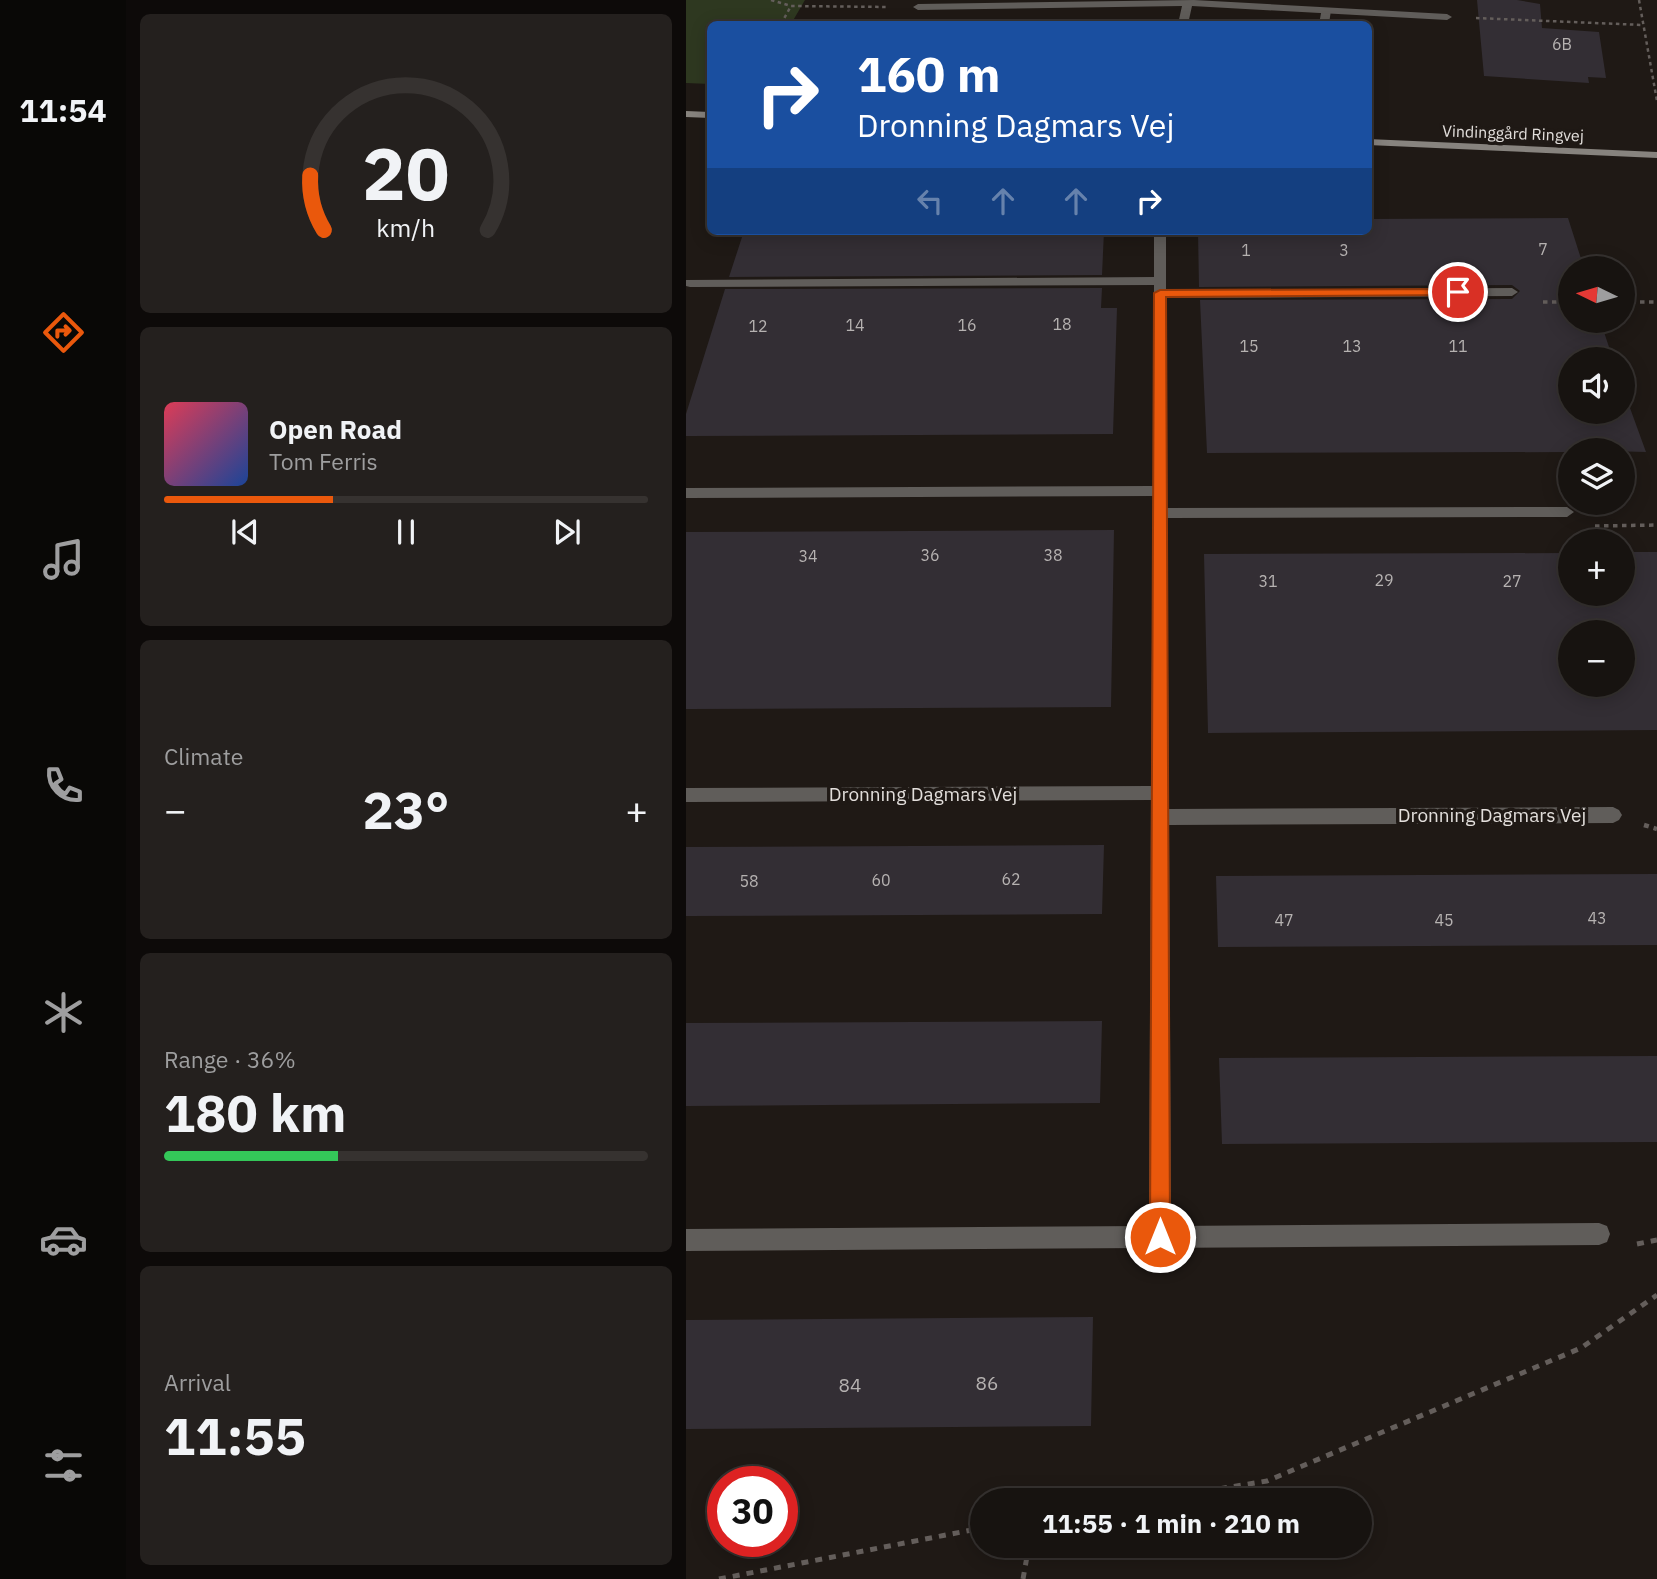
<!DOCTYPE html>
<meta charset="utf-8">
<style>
:root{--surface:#171310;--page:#24201e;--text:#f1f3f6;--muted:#9e9e9f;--line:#363230;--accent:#ea580c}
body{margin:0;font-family:"IBM Plex Sans",sans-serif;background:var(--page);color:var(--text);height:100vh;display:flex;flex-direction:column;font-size:26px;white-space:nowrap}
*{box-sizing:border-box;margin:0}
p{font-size:23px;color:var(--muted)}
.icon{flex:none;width:38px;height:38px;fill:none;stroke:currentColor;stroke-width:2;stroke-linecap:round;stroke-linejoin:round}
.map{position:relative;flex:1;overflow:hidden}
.panel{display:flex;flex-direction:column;gap:14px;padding:14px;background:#0d0a09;width:560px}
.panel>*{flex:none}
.hud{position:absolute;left:21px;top:21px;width:665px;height:214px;border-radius:10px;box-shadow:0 4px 18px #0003,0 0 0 2px var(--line);background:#1a4fa0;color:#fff;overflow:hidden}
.needle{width:46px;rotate:275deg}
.controls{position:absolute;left:872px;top:256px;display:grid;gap:14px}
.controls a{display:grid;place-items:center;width:77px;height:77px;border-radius:50%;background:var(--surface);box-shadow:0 4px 18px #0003,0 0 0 2px var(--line);font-size:35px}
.speed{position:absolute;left:21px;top:1466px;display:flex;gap:14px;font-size:35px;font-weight:700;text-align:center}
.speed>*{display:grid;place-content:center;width:91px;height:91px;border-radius:50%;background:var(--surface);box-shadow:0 4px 18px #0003,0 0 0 2px var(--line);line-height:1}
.speed .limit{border:10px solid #d22;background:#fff;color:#111}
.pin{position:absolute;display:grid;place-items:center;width:60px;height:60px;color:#fff;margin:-30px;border:4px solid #fff;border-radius:50%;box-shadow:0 2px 7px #0007}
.me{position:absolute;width:77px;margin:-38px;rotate:0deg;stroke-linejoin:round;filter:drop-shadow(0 0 5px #0008)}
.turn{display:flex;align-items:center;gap:24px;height:147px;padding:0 35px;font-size:32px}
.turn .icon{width:91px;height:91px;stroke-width:2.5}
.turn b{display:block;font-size:49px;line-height:60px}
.lanes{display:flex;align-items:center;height:66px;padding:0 35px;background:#0003;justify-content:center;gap:35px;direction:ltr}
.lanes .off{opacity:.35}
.big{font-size:52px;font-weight:700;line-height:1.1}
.panel .tile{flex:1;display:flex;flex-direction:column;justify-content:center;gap:10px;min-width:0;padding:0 24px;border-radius:10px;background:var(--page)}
.panel .dial{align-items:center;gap:0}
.dial svg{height:182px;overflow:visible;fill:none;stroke:var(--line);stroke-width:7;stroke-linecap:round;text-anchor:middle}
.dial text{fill:var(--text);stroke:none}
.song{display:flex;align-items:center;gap:21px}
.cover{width:84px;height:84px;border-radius:10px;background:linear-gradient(135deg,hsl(350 70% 55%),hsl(220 70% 35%))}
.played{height:7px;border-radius:4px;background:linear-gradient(90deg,var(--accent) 35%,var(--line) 35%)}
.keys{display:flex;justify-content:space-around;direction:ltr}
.heat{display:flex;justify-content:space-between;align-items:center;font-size:38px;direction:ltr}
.charge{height:10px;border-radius:5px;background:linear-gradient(90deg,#34c759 36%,var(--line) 0)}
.trip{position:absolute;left:284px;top:1488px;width:402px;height:70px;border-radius:35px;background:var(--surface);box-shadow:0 4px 18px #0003,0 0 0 2px var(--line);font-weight:700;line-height:70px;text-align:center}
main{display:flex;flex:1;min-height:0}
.tab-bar{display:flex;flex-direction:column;width:126px;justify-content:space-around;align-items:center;background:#090806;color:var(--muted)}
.tab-bar .icon{width:49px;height:49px}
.tab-bar .selected{color:var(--accent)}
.tab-bar b{font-size:32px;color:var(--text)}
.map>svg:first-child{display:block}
.green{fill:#2e3820}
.building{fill:#332e34;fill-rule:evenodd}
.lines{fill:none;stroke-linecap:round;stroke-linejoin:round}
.path-far3{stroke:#645e5b;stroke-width:2.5;stroke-dasharray:3.5 3.5;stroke-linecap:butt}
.path-far2{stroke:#645e5b;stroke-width:3.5;stroke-dasharray:4.5 4.5;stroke-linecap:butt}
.path-far1{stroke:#645e5b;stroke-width:4.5;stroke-dasharray:5 5;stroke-linecap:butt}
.path{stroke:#645e5b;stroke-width:5;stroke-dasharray:7 7;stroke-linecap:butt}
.lane{fill:#605d5a;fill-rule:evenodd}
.street{fill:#605d5a;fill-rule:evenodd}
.secondary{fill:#87837e;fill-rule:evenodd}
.route{fill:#ea580c;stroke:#983908;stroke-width:2}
.labels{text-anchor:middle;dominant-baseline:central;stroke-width:7;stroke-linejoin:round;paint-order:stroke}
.number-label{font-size:16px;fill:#b6b2b1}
.far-street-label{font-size:16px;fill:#e2dedb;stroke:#1f1915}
.street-label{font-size:19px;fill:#e2dedb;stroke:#1f1915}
.near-number-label{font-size:19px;fill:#b6b2b1}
</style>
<main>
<nav class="tab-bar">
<b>11:54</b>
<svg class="icon selected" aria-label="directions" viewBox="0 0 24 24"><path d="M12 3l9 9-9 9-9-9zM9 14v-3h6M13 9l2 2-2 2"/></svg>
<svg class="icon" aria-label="music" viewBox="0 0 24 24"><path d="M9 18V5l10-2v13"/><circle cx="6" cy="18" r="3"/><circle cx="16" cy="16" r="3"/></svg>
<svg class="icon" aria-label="phone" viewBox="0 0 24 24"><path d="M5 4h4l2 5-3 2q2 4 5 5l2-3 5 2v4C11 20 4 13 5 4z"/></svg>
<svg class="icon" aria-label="climate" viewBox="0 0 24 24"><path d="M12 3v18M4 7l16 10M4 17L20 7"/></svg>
<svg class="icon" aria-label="car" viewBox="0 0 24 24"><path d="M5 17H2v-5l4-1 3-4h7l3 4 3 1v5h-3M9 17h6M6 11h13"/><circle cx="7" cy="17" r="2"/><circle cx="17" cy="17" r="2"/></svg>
<svg class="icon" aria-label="filters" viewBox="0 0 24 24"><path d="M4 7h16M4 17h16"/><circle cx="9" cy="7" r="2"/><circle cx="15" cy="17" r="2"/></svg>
</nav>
<section class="panel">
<div class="tile dial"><svg viewBox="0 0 100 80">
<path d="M14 69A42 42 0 1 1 86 69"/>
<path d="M14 69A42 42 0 0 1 8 45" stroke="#ea580c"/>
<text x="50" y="56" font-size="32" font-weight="700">20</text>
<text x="50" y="72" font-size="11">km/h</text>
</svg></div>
<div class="tile">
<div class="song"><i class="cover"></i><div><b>Open Road</b><p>Tom Ferris</p></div></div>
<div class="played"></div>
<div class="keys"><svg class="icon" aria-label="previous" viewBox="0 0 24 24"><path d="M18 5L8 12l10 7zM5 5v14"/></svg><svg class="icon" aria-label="pause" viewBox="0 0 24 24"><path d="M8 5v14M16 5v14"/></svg><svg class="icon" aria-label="next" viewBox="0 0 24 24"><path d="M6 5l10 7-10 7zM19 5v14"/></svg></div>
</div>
<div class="tile"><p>Climate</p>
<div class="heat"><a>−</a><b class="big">23°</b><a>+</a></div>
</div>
<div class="tile"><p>Range · 36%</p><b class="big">180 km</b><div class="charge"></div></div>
<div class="tile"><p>Arrival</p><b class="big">11:55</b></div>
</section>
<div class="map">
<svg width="971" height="1579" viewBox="0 0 971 1579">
<rect width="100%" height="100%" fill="#1f1915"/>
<!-- green -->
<path class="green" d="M0,0H119L105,24H24V84L0,83Z"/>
<!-- building -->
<path class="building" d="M791,0H831L854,4L856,28L913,32L920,78L902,77L903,83L798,76Z
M882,218L898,268H884V320H914L927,359H884V411H936V386L960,452L884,450V452L521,453L514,300L826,299L834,291L826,285L513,287L512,231H682V219Z
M58,231H418L416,275L43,277Z
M416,288L415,308H431L427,434L0,436V414L39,289Z
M428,530L425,707L0,709V532Z
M936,552H971V730L522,733L518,554L884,553V593H936ZM884,632H936V684H884Z
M418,845L416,914L0,916V847Z
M971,874V945L532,947L530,876Z
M416,1021L414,1103L0,1106V1023Z
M971,1056V1142L536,1144L533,1058Z
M407,1317L405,1426L0,1429V1320Z"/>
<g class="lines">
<!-- path-far3 -->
<path class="path-far3" d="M85,0L105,6L202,7
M953,0L971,101
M790,18L957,25
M95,24L105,6"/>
<!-- path-far2 -->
<path class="path-far2" d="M857,302H884
M936,302H971
M909,526L971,525"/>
<!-- path-far1 -->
<path class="path-far1" d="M958,825L971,829"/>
<!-- path -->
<path class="path" d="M951,1244L971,1240
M465,1500L581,1481L895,1348L971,1295
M33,1579L296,1528
M337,1579L343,1545"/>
<!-- lane -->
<path class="lane" d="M636,8L645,10L643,24H633Z"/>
<!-- street -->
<path class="street" d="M508,0L761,14L766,17L761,20L506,6L502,24H492L496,6L232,10L227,7L232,4Z
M468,231H480V290L826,288L832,292L826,296L480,298L481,508L881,507L888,512L881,517L481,518L483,809L927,807L933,810L936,815L933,820L927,823L483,825L485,1226L913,1223L921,1226L924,1234L921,1242L913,1245L0,1251V1229L463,1226L465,800L0,802V788L465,786L467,496L0,498V488L467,486L468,285L4,287L0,286V280L468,277Z"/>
<!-- secondary -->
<path class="secondary" d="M0,111L24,112V118L0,117Z
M682,139L971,152V158L682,145Z"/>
</g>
<!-- route -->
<path class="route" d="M772,289L776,290V295L480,297L484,1237L481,1244L474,1247L467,1244L464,1237L468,293L474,290Z"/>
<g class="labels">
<!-- number labels -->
<g class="number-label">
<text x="876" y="44">6B</text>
<text x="857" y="249">7</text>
<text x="560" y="250">1</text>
<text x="658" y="250">3</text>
<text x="376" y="324">18</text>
<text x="169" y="325">14</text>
<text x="281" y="325">16</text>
<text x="72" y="326">12</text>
<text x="563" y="346">15</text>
<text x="666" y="346">13</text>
<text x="772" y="346">11</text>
<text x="244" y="555">36</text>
<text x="367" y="555">38</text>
<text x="122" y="556">34</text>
<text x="698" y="580">29</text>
<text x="582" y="581">31</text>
<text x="826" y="581">27</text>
<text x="325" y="879">62</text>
<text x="195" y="880">60</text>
<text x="63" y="881">58</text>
<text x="911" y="918">43</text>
<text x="598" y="920">47</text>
<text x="758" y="920">45</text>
</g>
<!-- far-street labels -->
<g class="far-street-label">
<text transform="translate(827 133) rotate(2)">Vindinggård Ringvej</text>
</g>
<!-- street labels -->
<g class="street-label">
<text x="237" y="794">Dronning Dagmars Vej</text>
<text x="806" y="815">Dronning Dagmars Vej</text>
</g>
<!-- near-number labels -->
<g class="near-number-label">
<text x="301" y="1383">86</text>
<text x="164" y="1385">84</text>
</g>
</g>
</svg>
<div class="controls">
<a><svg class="needle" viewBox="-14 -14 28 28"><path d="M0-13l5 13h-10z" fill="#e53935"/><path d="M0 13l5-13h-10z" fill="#9e9e9f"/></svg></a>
<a><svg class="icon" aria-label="sound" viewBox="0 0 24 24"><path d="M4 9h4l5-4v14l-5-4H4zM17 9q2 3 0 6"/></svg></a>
<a><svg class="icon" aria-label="layers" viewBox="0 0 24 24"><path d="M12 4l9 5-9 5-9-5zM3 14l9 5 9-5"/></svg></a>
<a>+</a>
<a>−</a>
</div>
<div class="speed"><div class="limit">30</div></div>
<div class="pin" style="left:772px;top:292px;background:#d93025"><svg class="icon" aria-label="arrive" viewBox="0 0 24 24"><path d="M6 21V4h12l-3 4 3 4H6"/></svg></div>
<svg class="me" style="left:474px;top:1237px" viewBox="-20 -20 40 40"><circle r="17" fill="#ea580c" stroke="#fff" stroke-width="3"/><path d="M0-11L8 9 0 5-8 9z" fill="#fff"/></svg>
<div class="trip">11:55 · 1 min · 210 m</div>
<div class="hud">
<div class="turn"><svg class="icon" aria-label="right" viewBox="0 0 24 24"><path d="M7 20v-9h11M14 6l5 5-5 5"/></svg><div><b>160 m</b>Dronning Dagmars Vej</div></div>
<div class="lanes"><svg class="icon off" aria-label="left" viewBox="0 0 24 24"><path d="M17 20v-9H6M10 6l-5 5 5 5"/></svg><svg class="icon off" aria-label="ahead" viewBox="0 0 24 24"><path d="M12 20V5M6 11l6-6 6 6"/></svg><svg class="icon off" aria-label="ahead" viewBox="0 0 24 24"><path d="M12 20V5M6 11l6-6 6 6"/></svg><svg class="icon" aria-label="right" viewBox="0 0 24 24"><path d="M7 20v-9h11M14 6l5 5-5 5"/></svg></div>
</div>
</div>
</main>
